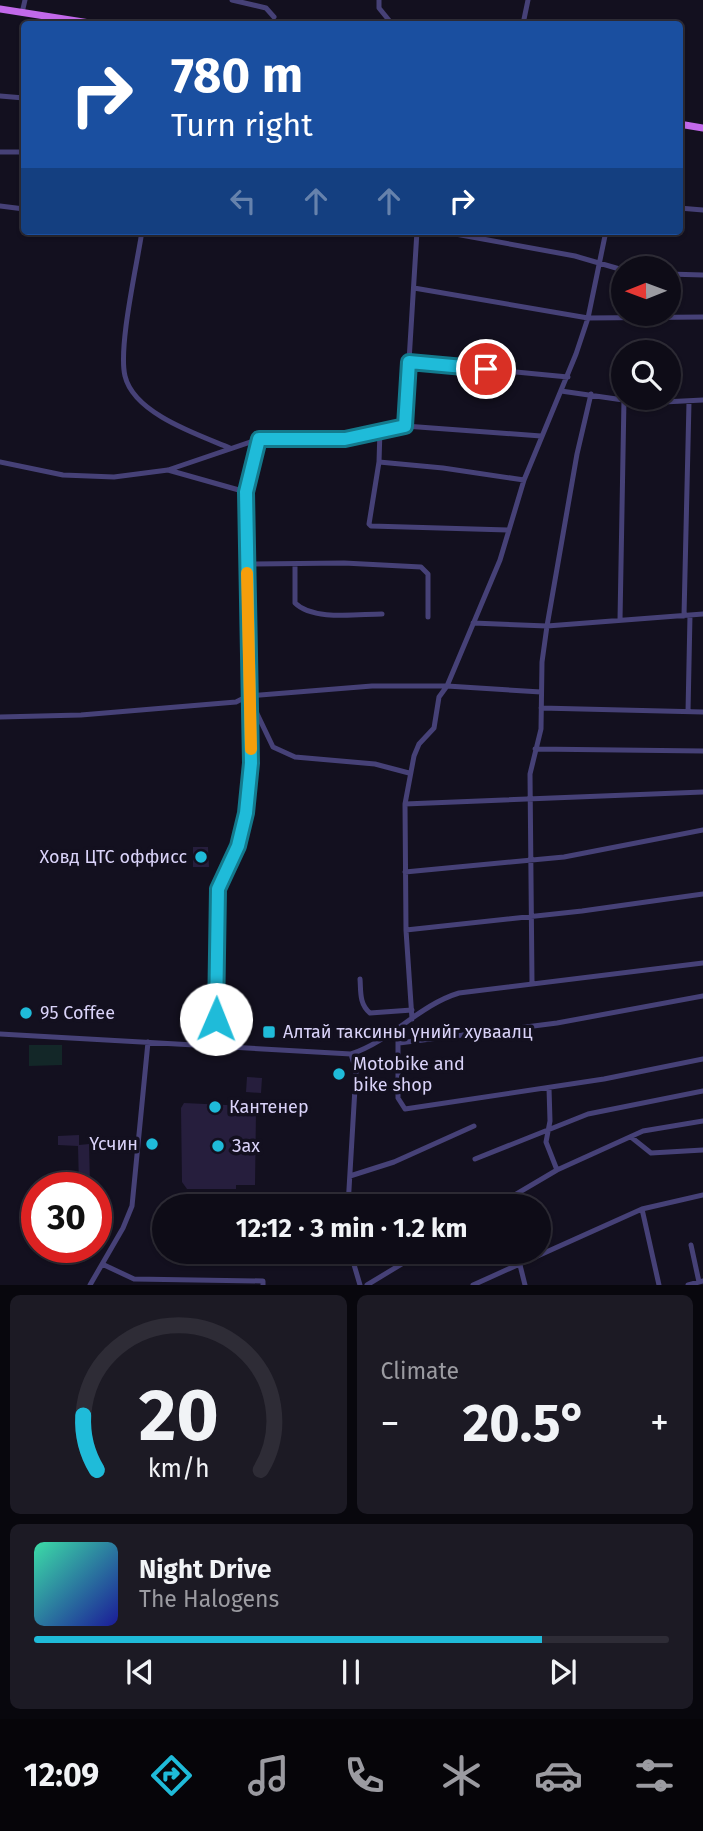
<!DOCTYPE html>
<meta charset="utf-8">
<style>
:root{--surface:#0e0c17;--page:#1c1a24;--text:#f1f3f6;--muted:#9b9ba1;--line:#2e2c36;--accent:#1fbbd9}
body{margin:0;font-family:"Fira Sans",sans-serif;background:var(--page);color:var(--text);height:100vh;display:flex;flex-direction:column;font-size:26px;white-space:nowrap}
*{box-sizing:border-box;margin:0}
p{font-size:23px;color:var(--muted)}
.icon{flex:none;width:38px;height:38px;fill:none;stroke:currentColor;stroke-width:2;stroke-linecap:round;stroke-linejoin:round}
.map{position:relative;height:1285px;overflow:hidden}
.side{display:flex;flex-direction:column;gap:10px;padding:10px;background:#08070d;flex:1}
.side>*{flex:none}
.guide{position:absolute;left:21px;top:21px;width:662px;height:214px;border-radius:7px;box-shadow:0 2px 5px #0004,0 0 0 2px var(--line);background:#1a4fa0;color:#fff;overflow:hidden}
.needle{width:46px;rotate:269deg}
.fabs{position:absolute;left:611px;top:256px;display:grid;gap:14px}
.fabs a{display:grid;place-items:center;width:70px;height:70px;border-radius:50%;background:var(--surface);box-shadow:0 2px 5px #0004,0 0 0 2px var(--line);font-size:35px}
.speed{position:absolute;left:21px;top:1172px;display:flex;gap:14px;font-size:35px;font-weight:700;text-align:center}
.speed>*{display:grid;place-content:center;width:91px;height:91px;border-radius:50%;background:var(--surface);box-shadow:0 2px 5px #0004,0 0 0 2px var(--line);line-height:1}
.speed .limit{border:10px solid #d22;background:#fff;color:#111}
.pin{position:absolute;display:grid;place-items:center;width:60px;height:60px;color:#fff;margin:-30px;border:4px solid #fff;border-radius:50%;box-shadow:0 2px 7px #0007}
.me{position:absolute;width:77px;margin:-38px;rotate:1deg;stroke-linejoin:round;filter:drop-shadow(0 0 5px #0008)}
.turn{display:flex;align-items:center;gap:24px;height:147px;padding:0 35px;font-size:32px}
.turn .icon{width:91px;height:91px;stroke-width:2.5}
.turn b{display:block;font-size:49px;line-height:60px}
.lanes{display:flex;align-items:center;height:66px;padding:0 35px;background:#0003;justify-content:center;gap:35px;direction:ltr}
.lanes .off{opacity:.35}
.big{font-size:52px;font-weight:700;line-height:1.1}
.side .widget{flex:1;display:flex;flex-direction:column;justify-content:center;gap:10px;min-width:0;padding:0 24px;border-radius:10px;background:var(--page)}
.side .dial{align-items:center;gap:0}
.dial svg{height:182px;overflow:visible;fill:none;stroke:var(--line);stroke-width:7;stroke-linecap:round;text-anchor:middle}
.dial text{fill:var(--text);stroke:none}
.song{display:flex;align-items:center;gap:21px}
.cover{width:84px;height:84px;border-radius:10px;background:linear-gradient(135deg,hsl(160 70% 55%),hsl(240 70% 35%))}
.played{height:7px;border-radius:4px;background:linear-gradient(90deg,var(--accent) 80%,var(--line) 80%)}
.keys{display:flex;justify-content:space-around;direction:ltr}
.heat{display:flex;justify-content:space-between;align-items:center;font-size:38px;direction:ltr}
.side .tiles{flex:1;display:grid;gap:10px;grid-template-columns:1fr 1fr}
.widget:last-child{grid-column:span 2}
.trip{position:absolute;left:152px;top:1194px;width:399px;height:70px;border-radius:35px;background:var(--surface);box-shadow:0 2px 5px #0004,0 0 0 2px var(--line);font-weight:700;line-height:70px;text-align:center}
.menu{display:flex;height:112px;justify-content:space-around;align-items:center;background:#060509;color:var(--muted)}
.menu .icon{width:49px;height:49px}
.menu .active{color:var(--accent)}
.menu b{font-size:32px;color:var(--text)}
.map>svg:first-child{display:block}
.green{fill:#132728}
.building{fill:#261e3d}
.lines{fill:none;stroke-linecap:round;stroke-linejoin:round}
.minor{stroke:#464177;stroke-width:5}
.major{stroke:#c269ea;stroke-width:7}
.route-casing{stroke:#147a8d;stroke-width:18}
.route{stroke:#1fbbd9;stroke-width:12}
.slow{stroke:#f59e0b;stroke-width:12}
.poi-dot{fill:#1fbbd9;stroke:#13101f;stroke-width:2.5}
.labels{text-anchor:middle;dominant-baseline:central;stroke-width:7;stroke-linejoin:round;paint-order:stroke}
.poi-label{font-size:18px;fill:#dad3f9;stroke:#13101f;text-anchor:start}
</style>
<div class="map">
<svg width="703" height="1285" viewBox="0 0 703 1285">
<rect width="100%" height="100%" fill="#13101f"/>
<!-- green -->
<path class="green" d="M29,1045H62V1065L29,1066Z"/>
<!-- building -->
<path class="building" d="M193,847H208L209,867H193Z
M247,1077L262,1078L261,1093L246,1092Z
M184,1103L247,1106L246,1111H256L255,1185H236V1189H187L182,1182L181,1108Z
M79,1135V1145L89,1144L90,1185H79L78,1146L58,1145V1136Z"/>
<g class="lines">
<!-- minor -->
<path class="minor" d="M232,0L266,8L274,17
M379,0V8L392,24
M22,13L25,0
M523,24L528,0
M0,96L24,98
M0,152H24
M0,206L24,209
M679,208L703,210
M142,231C137,265 118,347 125,376C134,414 199,435 230,448
M439,231L575,256L623,270
M668,274L703,275
M414,288L588,318L703,317
M409,362L568,377
M561,391L644,403L703,400
M405,426L417,231
M380,430L379,462L443,468L524,480
M0,462L63,475L114,477L168,470L259,439H345L405,426L541,436
M379,462L369,524L371,526L508,530
M168,470L246,492
M247,564L344,563L421,567L428,574V617
M295,564V603C313,621 358,614 382,614
M684,616L689,402
M620,620L624,399
M473,623L547,626L703,614
M250,699L273,747L295,757L375,764L409,773
M541,708L703,712
M688,712L690,615
M0,717L81,715L236,702L248,696L372,686H447L541,692
M535,749L703,751
M405,804L703,792
M405,872L564,857L703,830
M406,930L582,911L703,894
M360,979C361,991 359,1004 370,1013L412,1010
M532,983L530,774L541,729L542,662L547,626L577,454L591,394
M412,1019L406,930L405,804L414,756L419,744L434,728L439,697L447,686L500,560L524,480L576,354L588,318L606,231
M398,1028V1098L405,1109L604,1079L703,1059
M0,1034L351,1054C391,1041 419,1005 459,993L703,963
M399,1043L557,1023L703,996
M215,1047L218,889L238,846L246,813L251,763L246,492L259,439
M549,1088L550,1121L546,1142L557,1170
M631,1137L651,1153L703,1150
M475,1159L588,1114L703,1091
M350,1176L394,1162L474,1126
M348,1206L356,1071L351,1054
M496,1206L557,1170L643,1131L703,1121
M642,1209L659,1285
M691,1245L699,1282
M350,1251L360,1285
M102,1264L134,1279L263,1281V1285
M520,1265L525,1285
M90,1285L123,1228L132,1206L148,1042
M367,1285L423,1251
M473,1285L642,1209L703,1195
M688,1285L703,1281"/>
<!-- major -->
<path class="major" d="M0,9L96,24
M679,124L703,128"/>
</g>
<g class="lines">
<!-- route casing -->
<g class="route-casing">
<path id="route" d="M216,1019L218,889L238,846L246,813L251,763L246,492L259,439H345L405,426L409,362L486,369"/>
</g>
<!-- route -->
<use href="#route" class="route"/>
<!-- slow -->
<path class="slow" d="M247,573L251,749"/>
</g>
<!-- markers -->
<g class="poi-dot">
<circle cx="201" cy="857" r="7"/>
<circle cx="26" cy="1013" r="7"/>
<rect x="262" y="1025" width="14" height="14" rx="3.5"/>
<circle cx="339" cy="1074" r="7"/>
<circle cx="215" cy="1107" r="7"/>
<circle cx="152" cy="1144" r="7"/>
<circle cx="218" cy="1146" r="7"/>
</g>
<g class="labels">
<!-- poi labels -->
<g class="poi-label">
<text x="187" y="857" text-anchor="end">Ховд ЦТС оффисс</text>
<text x="40" y="1013">95 Coffee</text>
<text x="283" y="1032">Алтай таксины үнийг хуваалц</text>
<text x="353" y="1064">Motobike and<tspan x="353" dy="21">bike shop</tspan></text>
<text x="229" y="1107">Кантенер</text>
<text x="138" y="1144" text-anchor="end">Үсчин</text>
<text x="232" y="1146">Зах</text>
</g>
</g>
</svg>
<div class="fabs">
<a><svg class="needle" viewBox="-14 -14 28 28"><path d="M0-13l5 13h-10z" fill="#e53935"/><path d="M0 13l5-13h-10z" fill="#9b9ba1"/></svg></a>
<a><svg class="icon" aria-label="search" viewBox="0 0 24 24"><circle cx="10" cy="10" r="6"/><path d="M15 15l6 6"/></svg></a>
</div>
<div class="speed"><div class="limit">30</div></div>
<div class="pin" style="left:486px;top:369px;background:#d93025"><svg class="icon" aria-label="arrive" viewBox="0 0 24 24"><path d="M6 21V4h12l-3 4 3 4H6"/></svg></div>
<svg class="me" style="left:216px;top:1019px" viewBox="-20 -20 40 40"><circle r="19" fill="#fff"/><path d="M0-13L10 11 0 6-10 11z" fill="#1fbbd9"/></svg>
<div class="trip">12:12 · 3 min · 1.2 km</div>
<div class="guide">
<div class="turn"><svg class="icon" aria-label="right" viewBox="0 0 24 24"><path d="M7 20v-9h11M14 6l5 5-5 5"/></svg><div><b>780 m</b>Turn right</div></div>
<div class="lanes"><svg class="icon off" aria-label="left" viewBox="0 0 24 24"><path d="M17 20v-9H6M10 6l-5 5 5 5"/></svg><svg class="icon off" aria-label="ahead" viewBox="0 0 24 24"><path d="M12 20V5M6 11l6-6 6 6"/></svg><svg class="icon off" aria-label="ahead" viewBox="0 0 24 24"><path d="M12 20V5M6 11l6-6 6 6"/></svg><svg class="icon" aria-label="right" viewBox="0 0 24 24"><path d="M7 20v-9h11M14 6l5 5-5 5"/></svg></div>
</div>
</div>
<section class="side">
<div class="tiles">
<div class="widget dial"><svg viewBox="0 0 100 80">
<path d="M14 69A42 42 0 1 1 86 69"/>
<path d="M14 69A42 42 0 0 1 8 45" stroke="#1fbbd9"/>
<text x="50" y="56" font-size="32" font-weight="700">20</text>
<text x="50" y="72" font-size="11">km/h</text>
</svg></div>
<div class="widget"><p>Climate</p>
<div class="heat"><a>−</a><b class="big">20.5°</b><a>+</a></div>
</div>
<div class="widget">
<div class="song"><i class="cover"></i><div><b>Night Drive</b><p>The Halogens</p></div></div>
<div class="played"></div>
<div class="keys"><svg class="icon" aria-label="previous" viewBox="0 0 24 24"><path d="M18 5L8 12l10 7zM5 5v14"/></svg><svg class="icon" aria-label="pause" viewBox="0 0 24 24"><path d="M8 5v14M16 5v14"/></svg><svg class="icon" aria-label="next" viewBox="0 0 24 24"><path d="M6 5l10 7-10 7zM19 5v14"/></svg></div>
</div>
</div>
</section>
<nav class="menu">
<b>12:09</b>
<svg class="icon active" aria-label="directions" viewBox="0 0 24 24"><path d="M12 3l9 9-9 9-9-9zM9 14v-3h6M13 9l2 2-2 2"/></svg>
<svg class="icon" aria-label="music" viewBox="0 0 24 24"><path d="M9 18V5l10-2v13"/><circle cx="6" cy="18" r="3"/><circle cx="16" cy="16" r="3"/></svg>
<svg class="icon" aria-label="phone" viewBox="0 0 24 24"><path d="M5 4h4l2 5-3 2q2 4 5 5l2-3 5 2v4C11 20 4 13 5 4z"/></svg>
<svg class="icon" aria-label="climate" viewBox="0 0 24 24"><path d="M12 3v18M4 7l16 10M4 17L20 7"/></svg>
<svg class="icon" aria-label="car" viewBox="0 0 24 24"><path d="M5 17H2v-5l4-1 3-4h7l3 4 3 1v5h-3M9 17h6M6 11h13"/><circle cx="7" cy="17" r="2"/><circle cx="17" cy="17" r="2"/></svg>
<svg class="icon" aria-label="filters" viewBox="0 0 24 24"><path d="M4 7h16M4 17h16"/><circle cx="9" cy="7" r="2"/><circle cx="15" cy="17" r="2"/></svg>
</nav>
